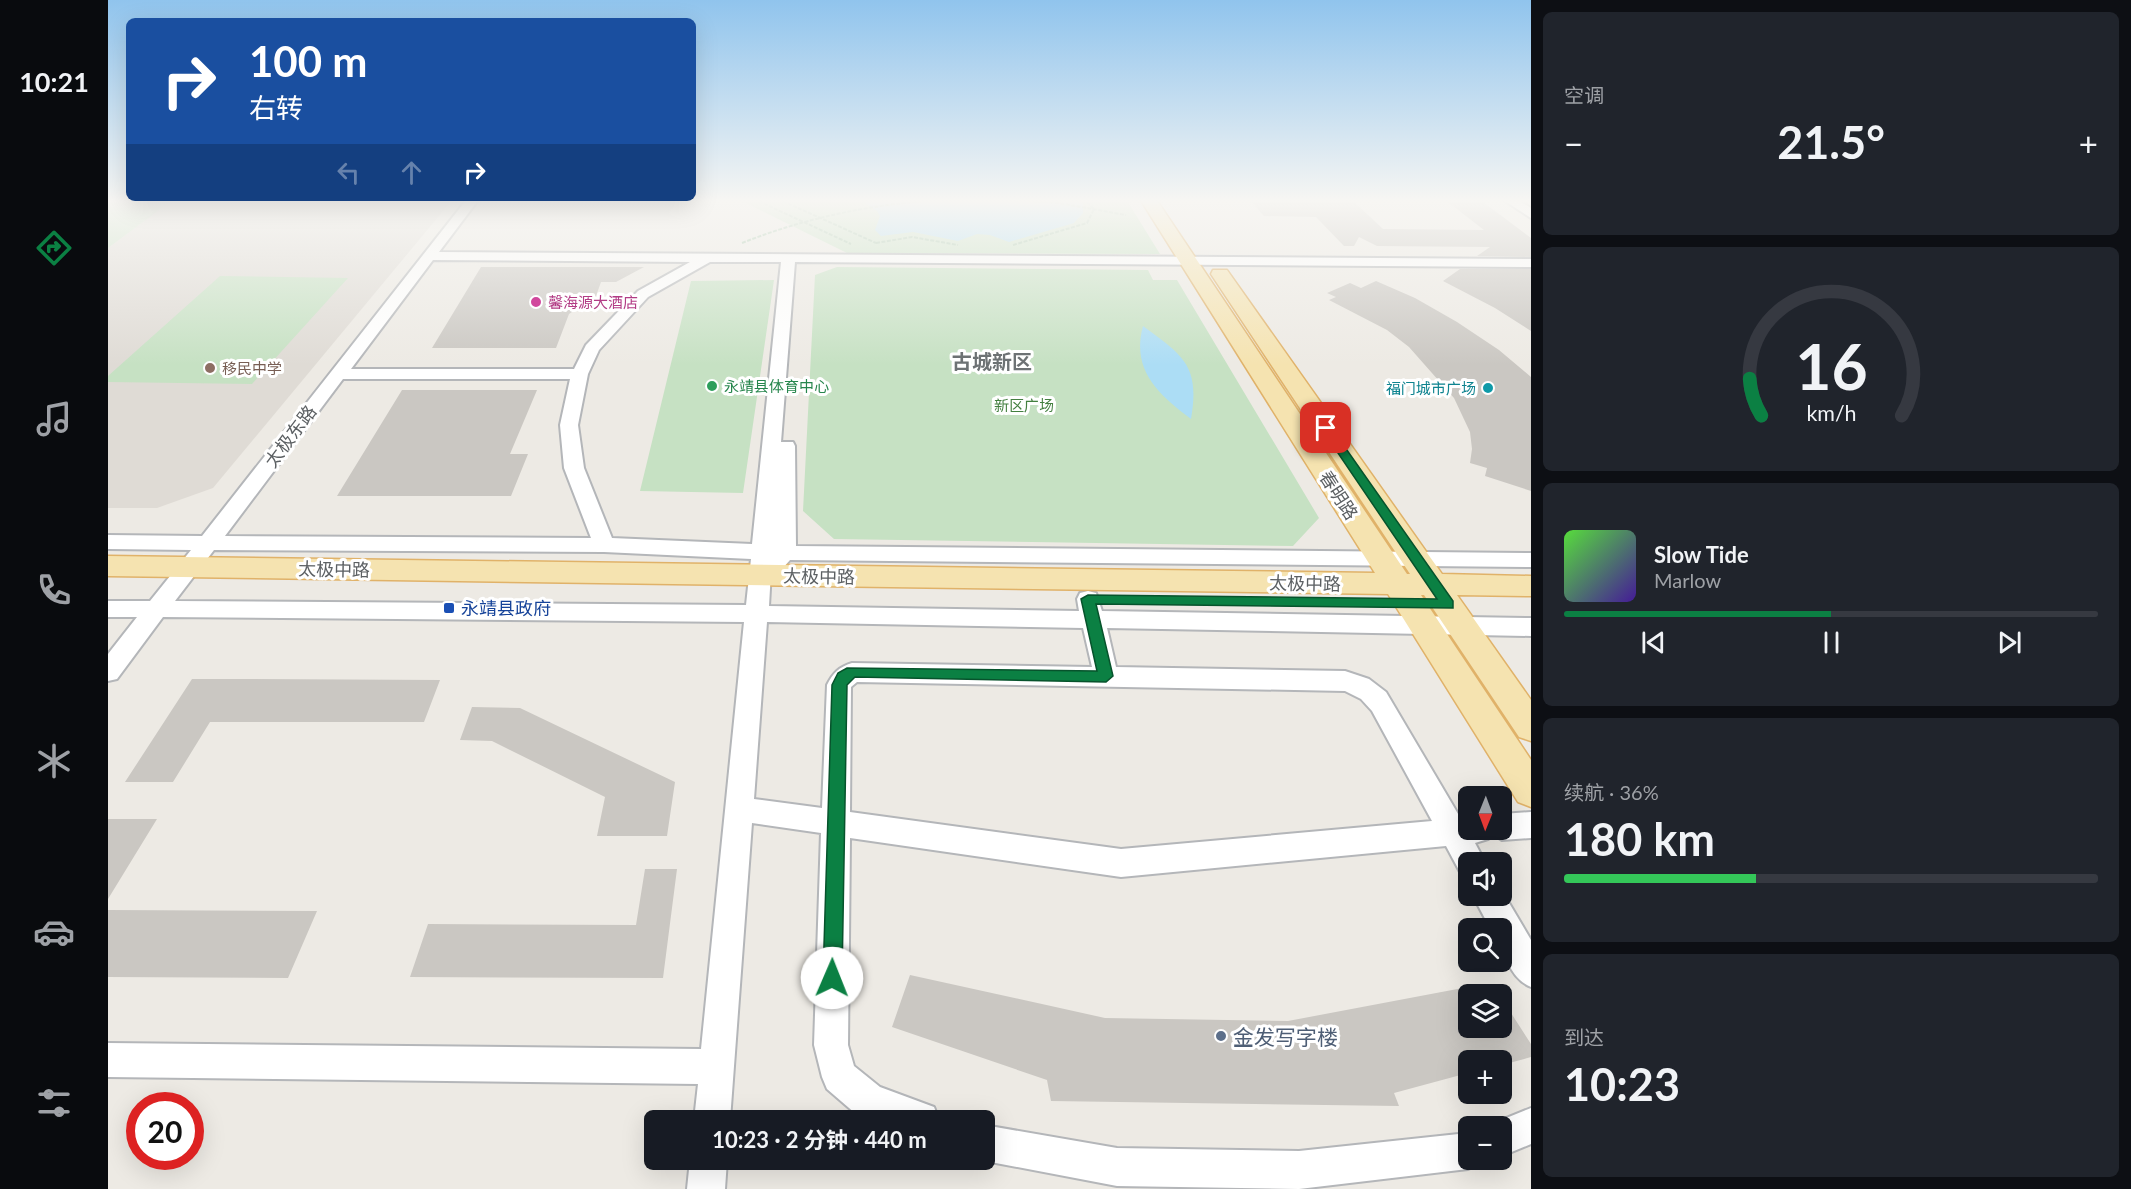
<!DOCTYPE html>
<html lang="zh">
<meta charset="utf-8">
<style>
:root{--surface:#171b24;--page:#20242c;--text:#f1f3f6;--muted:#9ea1a6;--line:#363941;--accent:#0b8043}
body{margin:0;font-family:Lato,"Noto Sans SC",sans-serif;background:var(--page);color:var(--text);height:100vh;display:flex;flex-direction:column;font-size:22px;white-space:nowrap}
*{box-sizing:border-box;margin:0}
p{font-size:20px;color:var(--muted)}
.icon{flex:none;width:33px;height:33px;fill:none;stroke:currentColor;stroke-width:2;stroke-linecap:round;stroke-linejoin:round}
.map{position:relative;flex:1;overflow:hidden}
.drawer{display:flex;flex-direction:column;gap:12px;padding:12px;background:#0d0f14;width:600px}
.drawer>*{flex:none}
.banner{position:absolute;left:18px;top:18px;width:570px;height:183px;border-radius:9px;box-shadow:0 6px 24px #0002;background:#1a4fa0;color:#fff;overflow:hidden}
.needle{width:39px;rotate:181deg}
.buttons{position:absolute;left:1350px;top:786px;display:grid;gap:12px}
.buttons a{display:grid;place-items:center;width:54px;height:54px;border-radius:9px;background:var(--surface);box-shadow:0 6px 24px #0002;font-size:30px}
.speed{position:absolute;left:18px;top:1092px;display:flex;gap:12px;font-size:30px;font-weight:700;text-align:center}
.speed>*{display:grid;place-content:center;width:78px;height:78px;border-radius:50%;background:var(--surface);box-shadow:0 6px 24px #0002;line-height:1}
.speed .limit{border:9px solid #d22;background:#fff;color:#111}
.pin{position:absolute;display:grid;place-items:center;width:51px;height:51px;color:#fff;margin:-26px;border-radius:12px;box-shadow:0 3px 9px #0006}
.me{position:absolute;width:66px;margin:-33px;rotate:1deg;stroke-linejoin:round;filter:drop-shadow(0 0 4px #0008)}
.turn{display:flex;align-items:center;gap:21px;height:126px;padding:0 24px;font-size:27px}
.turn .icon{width:78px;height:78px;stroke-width:2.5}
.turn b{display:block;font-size:42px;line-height:51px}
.lanes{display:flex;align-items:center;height:57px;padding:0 24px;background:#0003;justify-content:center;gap:30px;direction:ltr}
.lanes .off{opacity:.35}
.big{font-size:45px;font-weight:700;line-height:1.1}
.drawer .card{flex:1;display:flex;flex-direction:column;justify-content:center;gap:9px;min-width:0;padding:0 21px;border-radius:9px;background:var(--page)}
.drawer .dial{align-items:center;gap:0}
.dial svg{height:156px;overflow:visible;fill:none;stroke:var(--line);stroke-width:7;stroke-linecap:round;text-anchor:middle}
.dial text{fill:var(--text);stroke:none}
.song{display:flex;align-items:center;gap:18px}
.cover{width:72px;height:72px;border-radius:9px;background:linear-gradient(135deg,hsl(110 70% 55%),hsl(260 70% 35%))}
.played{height:6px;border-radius:3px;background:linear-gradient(90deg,var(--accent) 50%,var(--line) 50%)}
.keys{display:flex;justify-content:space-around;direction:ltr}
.heat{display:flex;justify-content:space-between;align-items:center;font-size:33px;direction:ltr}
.charge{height:9px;border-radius:4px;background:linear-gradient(90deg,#34c759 36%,var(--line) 0)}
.trip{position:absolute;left:536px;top:1110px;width:351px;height:60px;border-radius:9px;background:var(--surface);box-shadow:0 6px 24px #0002;font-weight:700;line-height:60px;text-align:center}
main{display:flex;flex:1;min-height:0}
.menu{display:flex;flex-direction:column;width:108px;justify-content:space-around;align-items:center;background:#090b0e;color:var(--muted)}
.menu .icon{width:42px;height:42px}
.menu .active{color:var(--accent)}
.menu b{font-size:27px;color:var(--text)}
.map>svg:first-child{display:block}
.education{fill:#dfdbd5}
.green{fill:#c6e1c3}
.water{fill:#acddf5}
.building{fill:#cac7c2}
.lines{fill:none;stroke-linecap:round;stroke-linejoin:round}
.minor-casing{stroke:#b4b6b9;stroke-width:4}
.major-casing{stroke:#e0b269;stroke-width:3}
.path{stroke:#9dc2a4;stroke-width:2;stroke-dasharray:4 1.5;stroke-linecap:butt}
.minor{fill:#fff;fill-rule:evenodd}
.major{fill:#f5e3b0;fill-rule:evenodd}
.route{fill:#0b8043;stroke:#07532c;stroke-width:1.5}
.hotel-dot{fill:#d1479c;stroke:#fff;stroke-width:2}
.education-dot{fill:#8d6e63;stroke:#fff;stroke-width:2}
.leisure-dot{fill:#2e9e5b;stroke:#fff;stroke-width:2}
.culture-dot{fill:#0f9aa8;stroke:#fff;stroke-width:2}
.transit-dot{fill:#1a4fb4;stroke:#fff;stroke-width:2}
.service-dot{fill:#5c6f8a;stroke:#fff;stroke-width:2}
.labels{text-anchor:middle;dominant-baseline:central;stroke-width:6;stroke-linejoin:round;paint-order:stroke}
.far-hotel-label{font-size:15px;fill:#b23c85;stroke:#fff;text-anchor:start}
.far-education-label{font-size:15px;fill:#785e54;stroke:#fff;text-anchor:start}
.far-leisure-label{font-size:15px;fill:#27864d;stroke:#fff;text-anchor:start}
.far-culture-label{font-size:15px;fill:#0d838f;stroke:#fff;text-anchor:end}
.far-park-label{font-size:15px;fill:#437f3f;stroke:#fff}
.street-label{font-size:18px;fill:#5c6063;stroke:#fff}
.transit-label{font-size:18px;fill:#164399;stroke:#fff;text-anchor:start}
.far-district-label{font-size:20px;font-weight:bold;fill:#6d7274;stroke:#fff}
.near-service-label{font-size:21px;fill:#4e5e75;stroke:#fff;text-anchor:start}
</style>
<main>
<nav class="menu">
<b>10:21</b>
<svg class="icon active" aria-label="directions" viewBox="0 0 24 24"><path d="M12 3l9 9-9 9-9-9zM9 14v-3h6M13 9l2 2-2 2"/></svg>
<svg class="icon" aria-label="music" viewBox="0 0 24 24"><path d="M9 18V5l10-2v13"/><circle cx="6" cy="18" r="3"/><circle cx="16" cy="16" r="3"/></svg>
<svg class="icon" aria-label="phone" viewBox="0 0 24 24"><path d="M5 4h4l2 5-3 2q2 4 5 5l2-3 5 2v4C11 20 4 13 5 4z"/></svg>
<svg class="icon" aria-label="climate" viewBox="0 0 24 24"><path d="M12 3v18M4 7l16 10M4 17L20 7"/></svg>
<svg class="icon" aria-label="car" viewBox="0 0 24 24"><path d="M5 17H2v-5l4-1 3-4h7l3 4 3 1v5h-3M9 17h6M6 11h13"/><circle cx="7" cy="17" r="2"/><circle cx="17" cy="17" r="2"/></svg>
<svg class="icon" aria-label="filters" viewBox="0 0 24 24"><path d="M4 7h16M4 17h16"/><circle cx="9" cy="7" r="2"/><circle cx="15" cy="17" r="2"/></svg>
</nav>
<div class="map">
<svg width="1423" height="1189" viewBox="0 0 1423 1189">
<rect width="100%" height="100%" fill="#edeae4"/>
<!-- education -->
<path class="education" d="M65,199H345L105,488L49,508H0V248Z"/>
<!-- green -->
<path class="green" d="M0,199H66L0,248Z
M630,199H1018L1052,254L739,253Z
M729,267L1040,270L1045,280H1069L1211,518L1185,546L726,539L695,511L707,275Z
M112,276L240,278L144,384L0,382V376Z
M666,280L635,493L532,491L583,281Z"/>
<!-- water -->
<path class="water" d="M751,199H968L975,204V213L966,223L901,242L882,235L869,234L850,241L805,232L773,236L767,230L772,216L769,211Z
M1035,326C1076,356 1092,366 1083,419C1050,394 1023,370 1035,326Z"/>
<!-- building -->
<path class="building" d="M1141,199H1243L1275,229L1376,230L1336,199H1371L1423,238V257L1369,256L1382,247L1269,246L1251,237L1246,246H1236L1208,217L1156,216Z
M373,267H536L508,282H493L488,296L461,314L448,348H324Z
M1352,269H1423V331L1387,308L1335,281Z
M1268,281L1307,298L1349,322L1391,350L1423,377V491L1377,476L1379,468L1362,463L1364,449L1362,432L1346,398L1301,347L1279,330L1221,300L1228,297L1219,293L1242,283L1253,288Z
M294,390H429L402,454H420L403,496H229Z
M84,679H128L332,680L316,722H102L65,782H17Z
M364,707L412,708L567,782L559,836H489L497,797L384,741L352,740Z
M0,819H49L0,899Z
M537,869H569L555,978L302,977L320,924L528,925Z
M0,910L209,911L180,978L0,977Z
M802,975L997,1018L1180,1021L1360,987V1028H1394V999L1423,1044V1057L1394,1065V1060H1360V1073L1286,1093L1291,1106L943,1101L939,1080L784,1027Z"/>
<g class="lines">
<!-- minor casing -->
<g class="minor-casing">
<path id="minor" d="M359,199H371L331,252L1423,259V267L687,262L673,442H685L687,446L688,546L1423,553V567L682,560L674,569L663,571L661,606L971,611L969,599L972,593L980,591L988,593L994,611L1423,618V636L999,628L1008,667L1237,671L1261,679L1278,692L1353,819L1360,818V830H1394V814L1423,812V838L1394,840L1383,833L1380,839L1367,843L1377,862H1360V875L1352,872L1338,846L1013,877L742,838L740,1045L746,1066L772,1087L826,1107L831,1120L761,1119L748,1114L719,1089L714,1077L706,1045L713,833L644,823L622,1120H586L590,1084L0,1077V1043L593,1049L636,622L55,617L9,679L0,681V654L29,617H0V601H42L83,550L0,549V535L94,536ZM325,260L582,262L530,291L478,345L466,369H243ZM602,262H673L644,544L504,538L476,468L470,425L480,374L491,350L540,297ZM235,379H462L452,425L456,468L483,538L117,536ZM106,550L496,552L643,559L638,605L67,601ZM659,622L975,628L984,667L744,663C731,667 725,673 719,685L714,808L646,799ZM749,682L1237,691L1253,699L1264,711L1324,821L1013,849L742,812L743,687Z
M1394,199H1408L1423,208V218Z
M1394,891L1423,940V987C1401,978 1394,951 1394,928H1382L1365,896H1394Z
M1423,1108V1144L1394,1156V1126L1381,1125Z
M876,1125L1009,1148L1191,1151L1360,1133V1160H1375L1373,1164L1360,1169L1191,1189L1009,1186L872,1160H876Z
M582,1160H619L617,1189H579Z"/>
</g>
<!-- major casing -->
<g class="major-casing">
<path id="major" d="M1032,199H1048L1299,574H1302L1103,274L1105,270H1119L1334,574L1423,576V596L1349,595L1423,700V741L1411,737L1316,595H1313L1423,760V807L1410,802L1280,594L0,576V556L1267,573Z"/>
</g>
<!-- path -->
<path class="path" d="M646,199L743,244
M670,199L768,243
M892,199L951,203L1018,215
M634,243C702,216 770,203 843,199
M768,243L804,237L850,245
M905,245L979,223L986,209L976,199"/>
<!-- minor -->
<use href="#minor" class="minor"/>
<!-- major -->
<use href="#major" class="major"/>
</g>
<!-- sky -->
<linearGradient id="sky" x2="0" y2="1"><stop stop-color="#90c4ed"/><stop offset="0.55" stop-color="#f7f6f3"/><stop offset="1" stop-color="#f7f6f3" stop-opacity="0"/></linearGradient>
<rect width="1423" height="365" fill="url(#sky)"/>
<!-- route -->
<path class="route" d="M1218,425L1222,426L1345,601V608L988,604L1005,676L998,682L747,677L739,685L734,978L731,985L724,988L717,985L715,978L724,685L730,673L739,668L989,671L973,599L980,595L1329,599L1213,428Z"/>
<!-- markers -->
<circle class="hotel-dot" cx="428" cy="302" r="6"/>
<circle class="education-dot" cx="102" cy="368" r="6"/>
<circle class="leisure-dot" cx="604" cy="386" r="6"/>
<circle class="culture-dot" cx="1380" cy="388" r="6"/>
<rect class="transit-dot" x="335" y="602" width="12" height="12" rx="3"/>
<circle class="service-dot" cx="1113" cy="1036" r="6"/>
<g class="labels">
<!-- far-hotel labels -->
<g class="far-hotel-label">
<text x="440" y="302">馨海源大酒店</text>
</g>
<!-- far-education labels -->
<g class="far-education-label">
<text x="114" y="368">移民中学</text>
</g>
<!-- far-leisure labels -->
<g class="far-leisure-label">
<text x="616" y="386">永靖县体育中心</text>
</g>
<!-- far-culture labels -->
<g class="far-culture-label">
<text x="1368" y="388">福门城市广场</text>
</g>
<!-- far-park labels -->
<g class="far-park-label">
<text x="916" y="405">新区广场</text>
</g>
<!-- street labels -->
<g class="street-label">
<text transform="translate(182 436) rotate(-53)">太极东路</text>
<text transform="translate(1231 495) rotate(57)">春明路</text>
<text transform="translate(226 569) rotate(1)">太极中路</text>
<text transform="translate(711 576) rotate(1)">太极中路</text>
<text transform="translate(1197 583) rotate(1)">太极中路</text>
</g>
<!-- transit labels -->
<g class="transit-label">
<text x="353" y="608">永靖县政府</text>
</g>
<!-- far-district labels -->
<g class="far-district-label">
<text x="884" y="361">古城新区</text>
</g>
<!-- near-service labels -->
<g class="near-service-label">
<text x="1125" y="1036">金发写字楼</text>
</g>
</g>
</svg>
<div class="buttons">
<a><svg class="needle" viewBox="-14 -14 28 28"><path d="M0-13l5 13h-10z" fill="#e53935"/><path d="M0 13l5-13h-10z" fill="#9ea1a6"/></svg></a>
<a><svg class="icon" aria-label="sound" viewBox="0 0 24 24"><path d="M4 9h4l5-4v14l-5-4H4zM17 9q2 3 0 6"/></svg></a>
<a><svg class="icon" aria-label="search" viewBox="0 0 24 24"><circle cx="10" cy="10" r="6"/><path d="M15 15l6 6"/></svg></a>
<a><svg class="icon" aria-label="layers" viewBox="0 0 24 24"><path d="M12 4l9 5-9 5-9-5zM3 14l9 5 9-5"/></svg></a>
<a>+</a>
<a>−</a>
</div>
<div class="speed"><div class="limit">20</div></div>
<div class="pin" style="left:1218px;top:428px;background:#d93025"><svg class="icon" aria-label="arrive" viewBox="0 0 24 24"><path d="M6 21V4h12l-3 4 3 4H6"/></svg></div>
<svg class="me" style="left:724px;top:978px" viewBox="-20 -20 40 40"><circle r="19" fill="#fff"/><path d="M0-13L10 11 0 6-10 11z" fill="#0b8043"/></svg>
<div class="trip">10:23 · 2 分钟 · 440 m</div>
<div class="banner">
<div class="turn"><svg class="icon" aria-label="right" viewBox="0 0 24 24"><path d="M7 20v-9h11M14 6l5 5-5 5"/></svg><div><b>100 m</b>右转</div></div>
<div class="lanes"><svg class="icon off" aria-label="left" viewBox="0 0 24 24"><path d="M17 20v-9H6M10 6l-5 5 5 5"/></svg><svg class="icon off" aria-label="ahead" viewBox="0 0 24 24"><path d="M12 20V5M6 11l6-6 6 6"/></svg><svg class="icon" aria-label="right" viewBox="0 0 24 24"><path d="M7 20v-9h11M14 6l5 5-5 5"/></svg></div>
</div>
</div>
<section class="drawer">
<div class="card"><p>空调</p>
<div class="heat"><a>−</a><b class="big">21.5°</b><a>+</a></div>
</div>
<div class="card dial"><svg viewBox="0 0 100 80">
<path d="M14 69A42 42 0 1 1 86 69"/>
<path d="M14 69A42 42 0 0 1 8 50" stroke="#0b8043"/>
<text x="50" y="56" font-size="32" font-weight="700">16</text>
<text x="50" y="72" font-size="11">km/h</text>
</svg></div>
<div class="card">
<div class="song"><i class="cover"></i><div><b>Slow Tide</b><p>Marlow</p></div></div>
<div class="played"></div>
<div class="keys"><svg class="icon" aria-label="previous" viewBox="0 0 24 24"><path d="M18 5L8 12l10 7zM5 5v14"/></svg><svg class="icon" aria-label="pause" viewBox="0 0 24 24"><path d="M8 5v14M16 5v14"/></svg><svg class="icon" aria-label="next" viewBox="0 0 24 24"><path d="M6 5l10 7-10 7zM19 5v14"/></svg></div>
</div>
<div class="card"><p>续航 · 36%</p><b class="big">180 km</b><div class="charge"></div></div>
<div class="card"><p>到达</p><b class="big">10:23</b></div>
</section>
</main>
